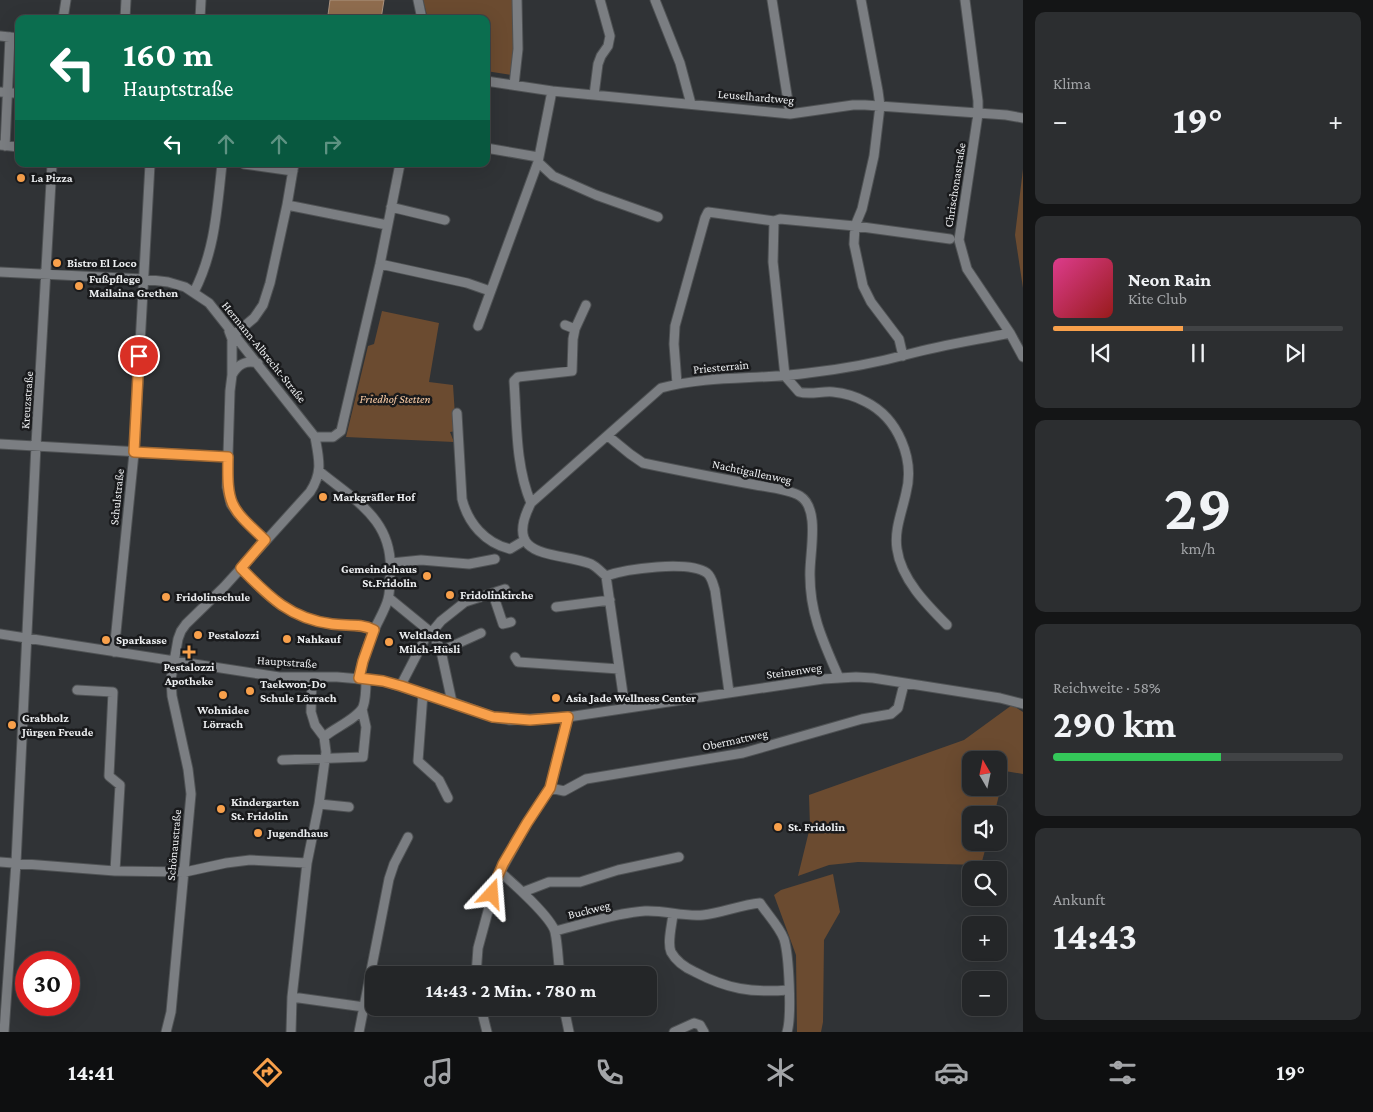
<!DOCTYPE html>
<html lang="de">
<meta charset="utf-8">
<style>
:root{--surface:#242628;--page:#2c2e30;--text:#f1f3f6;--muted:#a3a5a8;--line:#414345;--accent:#f8a04b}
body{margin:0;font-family:"Crimson Pro",serif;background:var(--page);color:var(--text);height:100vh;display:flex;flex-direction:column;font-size:19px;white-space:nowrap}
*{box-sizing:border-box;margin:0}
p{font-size:16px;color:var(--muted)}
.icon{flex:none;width:28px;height:28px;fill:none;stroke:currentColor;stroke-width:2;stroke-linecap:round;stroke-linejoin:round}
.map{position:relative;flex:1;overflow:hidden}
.panel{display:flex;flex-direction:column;gap:12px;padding:12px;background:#141516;width:350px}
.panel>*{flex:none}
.guide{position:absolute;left:15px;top:15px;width:475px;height:152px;border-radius:10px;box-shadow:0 5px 20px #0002,0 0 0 1px var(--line);background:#0b6e4f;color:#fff;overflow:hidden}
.needle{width:32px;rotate:351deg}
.fabs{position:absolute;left:962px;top:751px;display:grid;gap:10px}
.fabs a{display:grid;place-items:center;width:45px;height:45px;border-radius:10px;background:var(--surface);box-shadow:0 5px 20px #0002,0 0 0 1px var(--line);font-size:25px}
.speed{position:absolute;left:15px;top:951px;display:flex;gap:10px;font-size:25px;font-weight:700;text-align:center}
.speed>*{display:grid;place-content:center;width:65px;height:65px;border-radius:50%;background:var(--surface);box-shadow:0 5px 20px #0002,0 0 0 1px var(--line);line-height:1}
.speed .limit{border:8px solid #d22;background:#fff;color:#111}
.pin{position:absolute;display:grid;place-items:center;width:42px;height:42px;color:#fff;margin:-21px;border:2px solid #fff;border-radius:50%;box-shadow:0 1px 5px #0007}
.me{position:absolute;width:55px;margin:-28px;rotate:19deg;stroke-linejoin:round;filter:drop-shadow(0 0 4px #0008)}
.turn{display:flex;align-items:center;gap:18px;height:105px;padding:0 25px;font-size:22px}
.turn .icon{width:65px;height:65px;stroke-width:2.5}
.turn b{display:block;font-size:35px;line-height:42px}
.lanes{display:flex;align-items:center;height:48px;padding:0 25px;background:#0003;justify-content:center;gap:25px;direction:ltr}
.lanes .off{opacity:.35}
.big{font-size:38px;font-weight:700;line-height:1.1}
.panel .widget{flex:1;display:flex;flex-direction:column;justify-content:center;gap:8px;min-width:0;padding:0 18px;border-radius:10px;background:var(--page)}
.panel .dial{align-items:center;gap:0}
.dial b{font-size:65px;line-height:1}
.song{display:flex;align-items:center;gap:15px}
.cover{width:60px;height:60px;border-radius:8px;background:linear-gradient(135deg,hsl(330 70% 55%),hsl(0 70% 35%))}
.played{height:5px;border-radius:2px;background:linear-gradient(90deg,var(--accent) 45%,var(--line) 45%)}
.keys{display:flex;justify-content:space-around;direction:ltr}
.heat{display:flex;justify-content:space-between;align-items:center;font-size:28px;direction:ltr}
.charge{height:8px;border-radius:4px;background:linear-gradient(90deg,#34c759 58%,var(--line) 0)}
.trip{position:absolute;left:365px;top:966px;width:292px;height:50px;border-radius:10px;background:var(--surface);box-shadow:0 5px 20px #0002,0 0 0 1px var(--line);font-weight:700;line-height:50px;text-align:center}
.tab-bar{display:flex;height:80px;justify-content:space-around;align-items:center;background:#0e0f10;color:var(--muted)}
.tab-bar .icon{width:35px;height:35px}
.tab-bar .selected{color:var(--accent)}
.tab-bar b{font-size:22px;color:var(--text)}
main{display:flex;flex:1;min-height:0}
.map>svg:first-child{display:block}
.green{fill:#6b4b30;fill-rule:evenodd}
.water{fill:#8f6c4e;stroke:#ab937f}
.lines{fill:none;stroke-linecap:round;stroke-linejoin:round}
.minor-casing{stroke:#4f5254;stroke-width:11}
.minor{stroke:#7b7e82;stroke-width:9}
.route-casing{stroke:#a16831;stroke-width:12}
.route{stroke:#f8a04b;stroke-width:9}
.poi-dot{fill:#f8a04b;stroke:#191a1c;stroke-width:2}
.labels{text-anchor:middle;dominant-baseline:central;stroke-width:5;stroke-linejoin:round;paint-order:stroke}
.street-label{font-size:12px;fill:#eceef0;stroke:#191a1c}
.poi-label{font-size:12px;font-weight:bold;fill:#eceef0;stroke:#191a1c;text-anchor:start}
.park-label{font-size:12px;font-style:italic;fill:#fecfa8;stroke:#191a1c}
</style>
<main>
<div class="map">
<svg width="1023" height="1032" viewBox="0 0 1023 1032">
<rect width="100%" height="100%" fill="#303336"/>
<!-- green -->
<path class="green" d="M423,0H515L512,75L486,71V19H428Z
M1023,169V325V288L1015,235Z
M382,311L439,323L429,382L453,385L456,431L450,432L454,442L346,437L368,346L374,344Z
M1012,705L1023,712V774L1005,771L994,815H971V842L987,843L981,865L858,862L829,865L798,876L810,827L809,795L964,740ZM971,760H999V788H971Z
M833,874L840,912L824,940L823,1022L821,1032H797L796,955L774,895L781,890Z"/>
<!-- water -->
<path class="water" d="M330,0H384L381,19H363L328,15Z"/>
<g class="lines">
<!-- minor casing -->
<g class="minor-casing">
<path id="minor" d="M418,0L422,19
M655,0L680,63L691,104
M772,0L790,114
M861,0L878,91L880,106L874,156L862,209L855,226L854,244L863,286L871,302L899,339L903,356
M965,0L978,101V114L959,240L967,269L1010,333L1023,357
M63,19L66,0
M125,19L126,0
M200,19L201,0
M0,36L19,38
M486,81L552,91L790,114L853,105H865L1006,115L1023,118
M514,85L518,49L517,0
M0,92L19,93
M594,95L598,64L601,56L608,46L610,36L600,0
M0,145L19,147
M5,146L10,37
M486,148L538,157
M538,162L553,176L596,195L658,217
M244,164L293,171
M287,205L387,225
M391,207L445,220
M774,221L773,262L785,376L799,392C810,395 822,391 833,392C844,393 857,397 866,402C898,418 915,459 906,493C902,512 894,530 897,549C901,579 927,605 947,625
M380,264L467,283L490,291
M0,272L143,279L168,282L185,287L209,303L315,437H333L341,431L380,264L400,164
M194,292C215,251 217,209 222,164
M478,326L538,162L552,91
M575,329L586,305
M229,331L232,339V375L230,391L227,487L231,504L238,514L265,540
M235,334L254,318L263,305L270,283L287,205L294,164
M232,375C238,364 246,360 258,363
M677,384L674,344L675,326L705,218L708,212L774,221L780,219L855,226L950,239
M457,413L462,499C468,523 485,543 510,549L525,540
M608,436L630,454L643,463C681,471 718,478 756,485C767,487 791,490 800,496C821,509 809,555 810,576C810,615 824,643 839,678
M0,444L228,457
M319,471C357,502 395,521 390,576C390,583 390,592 388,599C386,607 381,616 377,624C369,641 362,659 359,678
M531,503C515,465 517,421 514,381L518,377L572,371L573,339L575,329L565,325
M391,563L421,560L469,564L495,559
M241,568C269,597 291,619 332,624C346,626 361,623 374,630
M606,576C626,569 688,560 707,573C712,577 713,584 715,590L729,692
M493,594L503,624L511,622
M389,598L433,634L441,651L452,702
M556,607L610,600
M431,633L441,621L465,602L505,589
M0,634L279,677H337L383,681L452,702L493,717L510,720L568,717L823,679L856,677L873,678L1000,698L1023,704
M441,651L481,633
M114,652L134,453L150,164
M515,657L518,662L619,669
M401,685L429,631
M77,690L113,692L109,776L120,785L115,871
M423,693L418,761L439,780L448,798
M625,708L606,576C601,572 597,567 591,564C558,551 501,561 531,503L661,388C709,375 760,380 808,373C843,369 876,363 909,354C942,345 976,340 1010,333
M324,737C334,728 357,719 363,707C366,699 366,688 366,679
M282,760L363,757L366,727L362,709
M550,788L564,791L586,779L743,753L862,719L891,714L898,708L904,684
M319,804L349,807
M0,862L115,871L185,872L226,863L250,860L307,863
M523,892L549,882H580L618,870L679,857
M673,914C672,925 667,942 671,952C676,961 686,968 695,972C727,989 752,993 788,990
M555,931C585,924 615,913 645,911C665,910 684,917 703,915C722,913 740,905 760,903C767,914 779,926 784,939C789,955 792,1016 787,1032
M476,975L478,948L497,878L500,872
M560,975C558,961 558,946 555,932C552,918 512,882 500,872L527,823L550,788L568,717
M292,997L364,1007
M481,1008L487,1032
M564,1008L569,1032
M4,1032L16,863L36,445L52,164
M166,1032L171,1012L191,794L188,769L172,696L171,679L178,639L181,631L186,624L224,587L310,492C323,472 319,459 315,437
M291,1032L292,997L307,863L319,804L326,752L324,737L315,725L311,712L312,677
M359,1032L389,879L394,864L408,837
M674,1032L694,1023L700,1025L704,1032"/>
</g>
<!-- minor -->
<use href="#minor" class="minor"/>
</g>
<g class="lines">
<!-- route casing -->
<g class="route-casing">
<path id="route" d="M139,356L134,452L228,457C227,506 230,507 265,540L241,568C269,597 291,619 332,624C346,626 361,623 374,630L363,661L359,678L383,681L401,686L493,717L530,720L568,717L550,788L527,823L503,864L497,878L492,894"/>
</g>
<!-- route -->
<use href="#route" class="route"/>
</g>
<!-- markers -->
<g class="poi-dot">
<circle cx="21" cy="178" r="5"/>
<circle cx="57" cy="263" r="5"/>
<circle cx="79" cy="286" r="5"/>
<circle cx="323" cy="497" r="5"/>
<circle cx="427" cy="576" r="5"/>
<circle cx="450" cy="595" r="5"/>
<circle cx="166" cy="597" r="5"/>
<circle cx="198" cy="635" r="5"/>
<circle cx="287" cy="639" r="5"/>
<circle cx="106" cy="640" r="5"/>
<circle cx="389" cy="642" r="5"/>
<path d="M186.5 644.5h5v5h5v5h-5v5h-5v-5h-5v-5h5z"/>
<circle cx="250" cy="691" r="5"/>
<circle cx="223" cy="695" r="5"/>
<circle cx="556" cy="698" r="5"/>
<circle cx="12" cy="725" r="5"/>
<circle cx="221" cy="809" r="5"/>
<circle cx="778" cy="827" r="5"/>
<circle cx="258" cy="833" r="5"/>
</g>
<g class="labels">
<!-- street labels -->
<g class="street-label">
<text transform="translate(756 97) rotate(5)">Leuselhardtweg</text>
<text transform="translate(955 185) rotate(-81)">Chrischonastraße</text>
<text transform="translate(264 352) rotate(51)">Hermann-Albrecht-Straße</text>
<text transform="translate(721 367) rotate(-5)">Priesterrain</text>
<text transform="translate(27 400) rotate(-86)">Kreuzstraße</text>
<text transform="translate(752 472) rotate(12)">Nachtigallenweg</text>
<text transform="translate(117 497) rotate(-84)">Schulstraße</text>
<text transform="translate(287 662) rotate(4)">Hauptstraße</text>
<text transform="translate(794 671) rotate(-8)">Steinenweg</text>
<text transform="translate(735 740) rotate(-12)">Obermattweg</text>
<text transform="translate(174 845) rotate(-85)">Schönaustraße</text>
<text transform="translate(589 910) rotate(-14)">Buckweg</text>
</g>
<!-- poi labels -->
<g class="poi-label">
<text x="31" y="178">La Pizza</text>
<text x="67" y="263">Bistro El Loco</text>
<text x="89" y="279">Fußpflege<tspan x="89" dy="14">Mailaina Grethen</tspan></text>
<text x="333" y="497">Markgräfler Hof</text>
<text x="417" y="569" text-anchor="end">Gemeindehaus<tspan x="417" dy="14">St.Fridolin</tspan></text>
<text x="460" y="595">Fridolinkirche</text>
<text x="176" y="597">Fridolinschule</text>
<text x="208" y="635">Pestalozzi</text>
<text x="399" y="635">Weltladen<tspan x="399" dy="14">Milch-Hüsli</tspan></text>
<text x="297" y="639">Nahkauf</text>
<text x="116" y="640">Sparkasse</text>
<text x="189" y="667" text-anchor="middle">Pestalozzi<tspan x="189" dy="14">Apotheke</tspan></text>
<text x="260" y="684">Taekwon-Do<tspan x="260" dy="14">Schule Lörrach</tspan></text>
<text x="566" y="698">Asia Jade Wellness Center</text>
<text x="223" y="710" text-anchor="middle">Wohnidee<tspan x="223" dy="14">Lörrach</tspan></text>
<text x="22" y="718">Grabholz<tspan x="22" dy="14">Jürgen Freude</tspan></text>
<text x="231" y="802">Kindergarten<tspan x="231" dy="14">St. Fridolin</tspan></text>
<text x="788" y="827">St. Fridolin</text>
<text x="268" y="833">Jugendhaus</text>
</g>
<!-- park labels -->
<g class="park-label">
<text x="395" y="399">Friedhof Stetten</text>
</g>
</g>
</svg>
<div class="fabs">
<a><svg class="needle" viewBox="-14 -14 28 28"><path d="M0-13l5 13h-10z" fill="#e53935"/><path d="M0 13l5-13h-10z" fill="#a3a5a8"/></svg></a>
<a><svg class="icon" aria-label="sound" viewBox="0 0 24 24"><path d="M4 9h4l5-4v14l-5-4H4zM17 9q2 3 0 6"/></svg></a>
<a><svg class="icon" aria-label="search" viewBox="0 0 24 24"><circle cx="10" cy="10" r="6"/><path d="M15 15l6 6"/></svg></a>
<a>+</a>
<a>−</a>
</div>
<div class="speed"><div class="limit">30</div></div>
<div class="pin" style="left:139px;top:356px;background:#d93025"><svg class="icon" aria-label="arrive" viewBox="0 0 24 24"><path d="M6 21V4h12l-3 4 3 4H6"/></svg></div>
<svg class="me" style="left:492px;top:894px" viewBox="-20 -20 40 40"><path d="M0-17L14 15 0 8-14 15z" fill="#f8a04b" stroke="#fff" stroke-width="4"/></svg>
<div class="trip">14:43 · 2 Min. · 780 m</div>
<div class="guide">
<div class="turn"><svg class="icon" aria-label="left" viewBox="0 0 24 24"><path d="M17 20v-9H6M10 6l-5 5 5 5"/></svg><div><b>160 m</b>Hauptstraße</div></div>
<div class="lanes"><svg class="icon" aria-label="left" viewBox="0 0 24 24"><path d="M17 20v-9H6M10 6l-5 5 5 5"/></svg><svg class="icon off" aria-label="ahead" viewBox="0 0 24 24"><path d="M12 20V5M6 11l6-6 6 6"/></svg><svg class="icon off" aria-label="ahead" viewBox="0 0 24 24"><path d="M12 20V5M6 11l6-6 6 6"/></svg><svg class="icon off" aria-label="right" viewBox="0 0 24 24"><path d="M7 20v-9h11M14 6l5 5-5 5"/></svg></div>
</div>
</div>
<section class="panel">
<div class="widget"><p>Klima</p>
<div class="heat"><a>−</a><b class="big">19°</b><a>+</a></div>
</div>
<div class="widget">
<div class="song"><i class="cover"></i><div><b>Neon Rain</b><p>Kite Club</p></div></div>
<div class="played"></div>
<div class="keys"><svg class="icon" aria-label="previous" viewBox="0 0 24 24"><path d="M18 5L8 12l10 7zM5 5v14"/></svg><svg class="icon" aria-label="pause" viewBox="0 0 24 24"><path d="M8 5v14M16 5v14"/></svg><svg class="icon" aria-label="next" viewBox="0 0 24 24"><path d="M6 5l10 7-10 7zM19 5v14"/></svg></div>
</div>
<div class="widget dial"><b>29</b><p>km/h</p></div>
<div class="widget"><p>Reichweite · 58%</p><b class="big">290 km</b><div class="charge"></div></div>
<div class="widget"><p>Ankunft</p><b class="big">14:43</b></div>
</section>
</main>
<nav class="tab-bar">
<b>14:41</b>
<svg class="icon selected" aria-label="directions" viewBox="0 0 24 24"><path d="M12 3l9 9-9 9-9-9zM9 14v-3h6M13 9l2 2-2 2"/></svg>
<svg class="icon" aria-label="music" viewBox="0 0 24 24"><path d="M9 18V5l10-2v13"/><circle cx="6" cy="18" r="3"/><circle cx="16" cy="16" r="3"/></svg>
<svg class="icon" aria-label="phone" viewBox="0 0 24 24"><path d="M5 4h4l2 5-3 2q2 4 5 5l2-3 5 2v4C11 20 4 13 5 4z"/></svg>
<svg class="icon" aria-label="climate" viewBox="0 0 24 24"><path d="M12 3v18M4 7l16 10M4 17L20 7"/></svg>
<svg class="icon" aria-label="car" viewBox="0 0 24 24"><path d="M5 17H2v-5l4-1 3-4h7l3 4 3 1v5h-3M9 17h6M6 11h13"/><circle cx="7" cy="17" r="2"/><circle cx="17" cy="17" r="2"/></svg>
<svg class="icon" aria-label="filters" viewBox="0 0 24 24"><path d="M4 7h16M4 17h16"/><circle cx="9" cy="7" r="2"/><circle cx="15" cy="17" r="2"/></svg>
<b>19°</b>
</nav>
